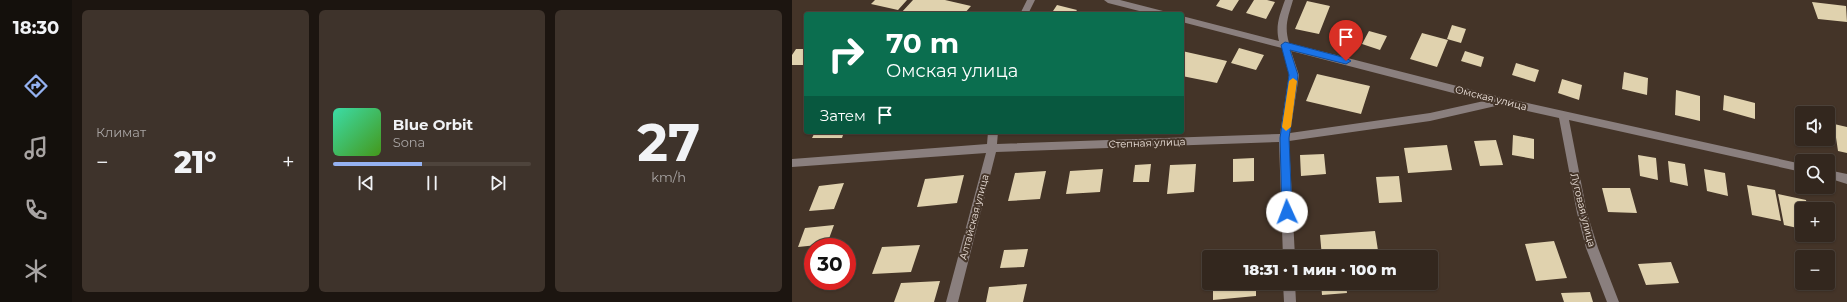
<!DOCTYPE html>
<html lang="ru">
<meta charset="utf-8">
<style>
:root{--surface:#33271e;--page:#3e332b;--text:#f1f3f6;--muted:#a9a5a4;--line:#4e443c;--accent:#95b2f1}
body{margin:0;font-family:Montserrat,sans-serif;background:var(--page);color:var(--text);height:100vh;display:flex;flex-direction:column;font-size:15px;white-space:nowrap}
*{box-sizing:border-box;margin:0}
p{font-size:13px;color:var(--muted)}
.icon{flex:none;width:22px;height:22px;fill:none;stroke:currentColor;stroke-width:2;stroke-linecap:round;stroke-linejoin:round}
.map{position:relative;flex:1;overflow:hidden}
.panel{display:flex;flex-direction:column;gap:10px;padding:10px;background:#1c1510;width:720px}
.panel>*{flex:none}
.banner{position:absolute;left:12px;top:12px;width:380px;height:122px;border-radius:4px;box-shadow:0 1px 3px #0004,0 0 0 1px var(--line);background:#0b6e4f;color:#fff;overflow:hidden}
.tools{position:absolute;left:1003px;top:106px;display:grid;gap:8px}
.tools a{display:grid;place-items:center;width:40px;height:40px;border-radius:4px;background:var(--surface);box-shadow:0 1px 3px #0004,0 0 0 1px var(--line);font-size:20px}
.speed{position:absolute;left:12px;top:238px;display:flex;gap:8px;font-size:20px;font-weight:700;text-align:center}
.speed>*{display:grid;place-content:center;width:52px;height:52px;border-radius:50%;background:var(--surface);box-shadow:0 1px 3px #0004,0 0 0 1px var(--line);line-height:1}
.speed .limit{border:6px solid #d22;background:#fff;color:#111}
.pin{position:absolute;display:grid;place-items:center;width:34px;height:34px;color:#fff;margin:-41px -17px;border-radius:50% 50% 50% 0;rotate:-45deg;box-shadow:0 0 4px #0007}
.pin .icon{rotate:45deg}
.me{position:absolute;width:44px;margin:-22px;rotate:358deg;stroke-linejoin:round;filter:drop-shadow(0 0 3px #0008)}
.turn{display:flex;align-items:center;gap:14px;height:84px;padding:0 16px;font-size:18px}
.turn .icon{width:52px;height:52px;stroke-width:2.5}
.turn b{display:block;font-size:28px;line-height:34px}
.then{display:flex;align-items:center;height:38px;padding:0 16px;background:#0003;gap:8px;font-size:15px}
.big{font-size:30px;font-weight:800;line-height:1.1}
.panel .widget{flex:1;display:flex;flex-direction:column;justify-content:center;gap:6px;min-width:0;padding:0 14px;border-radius:6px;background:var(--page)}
.panel .dial{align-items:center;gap:0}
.dial b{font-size:52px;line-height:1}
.song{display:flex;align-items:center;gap:12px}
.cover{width:48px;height:48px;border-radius:6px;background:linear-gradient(135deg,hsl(160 70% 55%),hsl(100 70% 35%))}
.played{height:4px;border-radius:2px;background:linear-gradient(90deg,var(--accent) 45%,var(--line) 45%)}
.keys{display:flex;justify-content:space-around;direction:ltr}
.heat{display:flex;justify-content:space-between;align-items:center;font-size:22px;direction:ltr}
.panel .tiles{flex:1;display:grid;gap:10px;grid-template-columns:repeat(3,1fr)}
.trip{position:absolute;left:410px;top:250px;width:236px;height:40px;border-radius:4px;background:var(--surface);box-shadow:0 1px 3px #0004,0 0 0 1px var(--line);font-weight:800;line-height:40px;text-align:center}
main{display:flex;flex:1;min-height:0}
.tabs{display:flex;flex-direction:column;width:72px;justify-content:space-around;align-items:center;background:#14100c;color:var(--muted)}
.tabs .icon{width:28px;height:28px}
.tabs .active{color:var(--accent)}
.tabs b{font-size:18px;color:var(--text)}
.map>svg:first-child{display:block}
.building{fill:#e0d2ae}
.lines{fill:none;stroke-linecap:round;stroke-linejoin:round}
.minor{fill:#8a7f7e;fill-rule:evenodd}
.route{fill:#1a73e8;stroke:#114b97}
.slow{fill:#f59e0b}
.labels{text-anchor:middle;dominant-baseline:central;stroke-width:4;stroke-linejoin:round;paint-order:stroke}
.street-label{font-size:10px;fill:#eee3dc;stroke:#443428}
</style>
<main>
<nav class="tabs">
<b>18:30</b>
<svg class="icon active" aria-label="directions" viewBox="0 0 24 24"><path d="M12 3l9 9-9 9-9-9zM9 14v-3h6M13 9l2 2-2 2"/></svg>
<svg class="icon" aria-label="music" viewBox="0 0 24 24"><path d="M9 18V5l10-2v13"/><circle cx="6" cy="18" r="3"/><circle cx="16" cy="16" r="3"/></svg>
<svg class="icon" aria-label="phone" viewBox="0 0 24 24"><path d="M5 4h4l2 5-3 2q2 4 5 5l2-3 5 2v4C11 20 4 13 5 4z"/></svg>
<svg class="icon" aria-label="climate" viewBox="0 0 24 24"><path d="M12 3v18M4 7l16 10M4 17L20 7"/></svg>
</nav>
<section class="panel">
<div class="tiles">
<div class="widget"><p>Климат</p>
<div class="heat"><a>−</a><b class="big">21°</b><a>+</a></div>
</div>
<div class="widget">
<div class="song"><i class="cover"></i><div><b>Blue Orbit</b><p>Sona</p></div></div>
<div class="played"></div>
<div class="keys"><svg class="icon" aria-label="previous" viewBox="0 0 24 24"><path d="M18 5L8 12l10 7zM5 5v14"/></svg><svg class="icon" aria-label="pause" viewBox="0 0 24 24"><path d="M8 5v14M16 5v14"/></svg><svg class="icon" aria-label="next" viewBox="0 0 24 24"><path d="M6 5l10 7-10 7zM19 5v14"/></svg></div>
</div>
<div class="widget dial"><b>27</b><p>km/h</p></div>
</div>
</section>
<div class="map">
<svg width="1055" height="302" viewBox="0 0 1055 302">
<rect width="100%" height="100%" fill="#443428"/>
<!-- building -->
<path class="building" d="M83,0H115L106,10L79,4Z
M121,0H153L179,6L172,14L109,13Z
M428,0H447L440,11L424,6Z
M462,0H475L483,2L474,19L454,13Z
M515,1L538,6L527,34L503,29Z
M1020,2L1054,6L1055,22L1026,19Z
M265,5L285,10L282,14H259Z
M660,25L674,29L669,43L655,39Z
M577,31L595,36L588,50L570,44Z
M630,33L656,40L645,67L618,59Z
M447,48L472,55L464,70L439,63Z
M4,49H14V65H0V55Z
M390,51L435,61L425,83L390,76Z
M673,51L692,57L689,67L669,61Z
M724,63L747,70L743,82L720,75Z
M832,72L856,78L855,95L830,89Z
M525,74L578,86L569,114L514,101Z
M770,79L790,85L787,100L766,93Z
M884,90L908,96V121L883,115Z
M932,95L963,103V119L931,110Z
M1042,124L1055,127V153L1046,151Z
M23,132H52L50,138H20Z
M721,135L742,139V159L720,155Z
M704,140L711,165L688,166L682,141Z
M655,145L660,170L616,173L612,148Z
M532,154L534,174L509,176L508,155Z
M846,155L864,158L866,180L848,176Z
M462,158V181L441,182V159Z
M876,161L893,164L896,186L878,182Z
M359,164L357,182H341L343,165Z
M404,164L402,192L375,194L378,165Z
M311,169L308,192L274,194L278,171Z
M912,169L933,173L936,196L915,191Z
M254,171L248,199L216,201L223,173Z
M172,175L165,203L125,207L133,179Z
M607,176L610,202L587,203L584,177Z
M52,183L42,209L17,211L27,186Z
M955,185L983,190L989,221L960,215Z
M810,188H838L845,213L816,212Z
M986,194L1014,200L1016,209H1010V229L992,225Z
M42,225L35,244L6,247L13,228Z
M583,231L587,257H530L528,235Z
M762,241L775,278L744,281L733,244Z
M128,245L119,272L80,274L90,247Z
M236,249L232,267L208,268L212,250Z
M879,262L887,283L854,285L846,264Z
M148,281L142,302H102L109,283Z
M421,283H464V296L421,300Z
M529,283H554L555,293L530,295Z
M235,284L231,302H194L197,287Z
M798,292L801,302H772L769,293Z"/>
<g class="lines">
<!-- minor -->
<path class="minor" d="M235,0H243L236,14H228Z
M312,0H328L371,11L375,14H359L316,3Z
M493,0H501C496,17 492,26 497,43L708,97L1010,164V172L777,120L795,213L806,248L827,302H815L794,248L785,213L767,118L708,105L638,121L497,141L503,257H491L487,142L204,152L166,302H154L194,153L0,167V159L195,144L196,132H206L205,144L488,134L497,75L490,48L390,22V16L487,41C483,26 488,14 493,0ZM499,51L692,101L638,113L498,133L507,75Z
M1036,170L1055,174V184L1036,178Z
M491,283H503L504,302H492Z"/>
</g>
<!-- route -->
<path class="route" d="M493,42L554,58L559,61L554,64L498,50L506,75L497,138L500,212L498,215L495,217L492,215L490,212L488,138L497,75L489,45Z"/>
<!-- slow -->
<path class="slow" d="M501,78L505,81L499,127L494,131L490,127L497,81Z"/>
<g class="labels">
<!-- street labels -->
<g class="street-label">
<text transform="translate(699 98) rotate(14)">Омская улица</text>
<text transform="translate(355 143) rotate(-2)">Степная улица</text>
<text transform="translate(791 210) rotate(76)">Луговая улица</text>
<text transform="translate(182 217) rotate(-75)">Алтайская улица</text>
</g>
</g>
</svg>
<div class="tools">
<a><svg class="icon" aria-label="sound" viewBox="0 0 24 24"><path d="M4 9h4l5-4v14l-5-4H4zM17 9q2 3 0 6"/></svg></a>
<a><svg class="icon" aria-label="search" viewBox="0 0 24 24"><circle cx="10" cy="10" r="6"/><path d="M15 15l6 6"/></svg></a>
<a>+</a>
<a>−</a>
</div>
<div class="speed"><div class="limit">30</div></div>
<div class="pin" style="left:554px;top:61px;background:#d93025"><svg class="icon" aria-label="arrive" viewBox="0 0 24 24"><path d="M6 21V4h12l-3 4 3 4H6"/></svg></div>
<svg class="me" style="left:495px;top:212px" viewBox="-20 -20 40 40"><circle r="19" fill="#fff"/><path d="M0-13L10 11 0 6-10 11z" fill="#1a73e8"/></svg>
<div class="trip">18:31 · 1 мин · 100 m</div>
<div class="banner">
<div class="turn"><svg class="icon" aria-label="right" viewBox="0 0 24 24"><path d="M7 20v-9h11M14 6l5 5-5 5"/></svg><div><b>70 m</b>Омская улица</div></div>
<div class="then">Затем<svg class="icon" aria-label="arrive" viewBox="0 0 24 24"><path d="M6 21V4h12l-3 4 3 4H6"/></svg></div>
</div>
</div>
</main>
